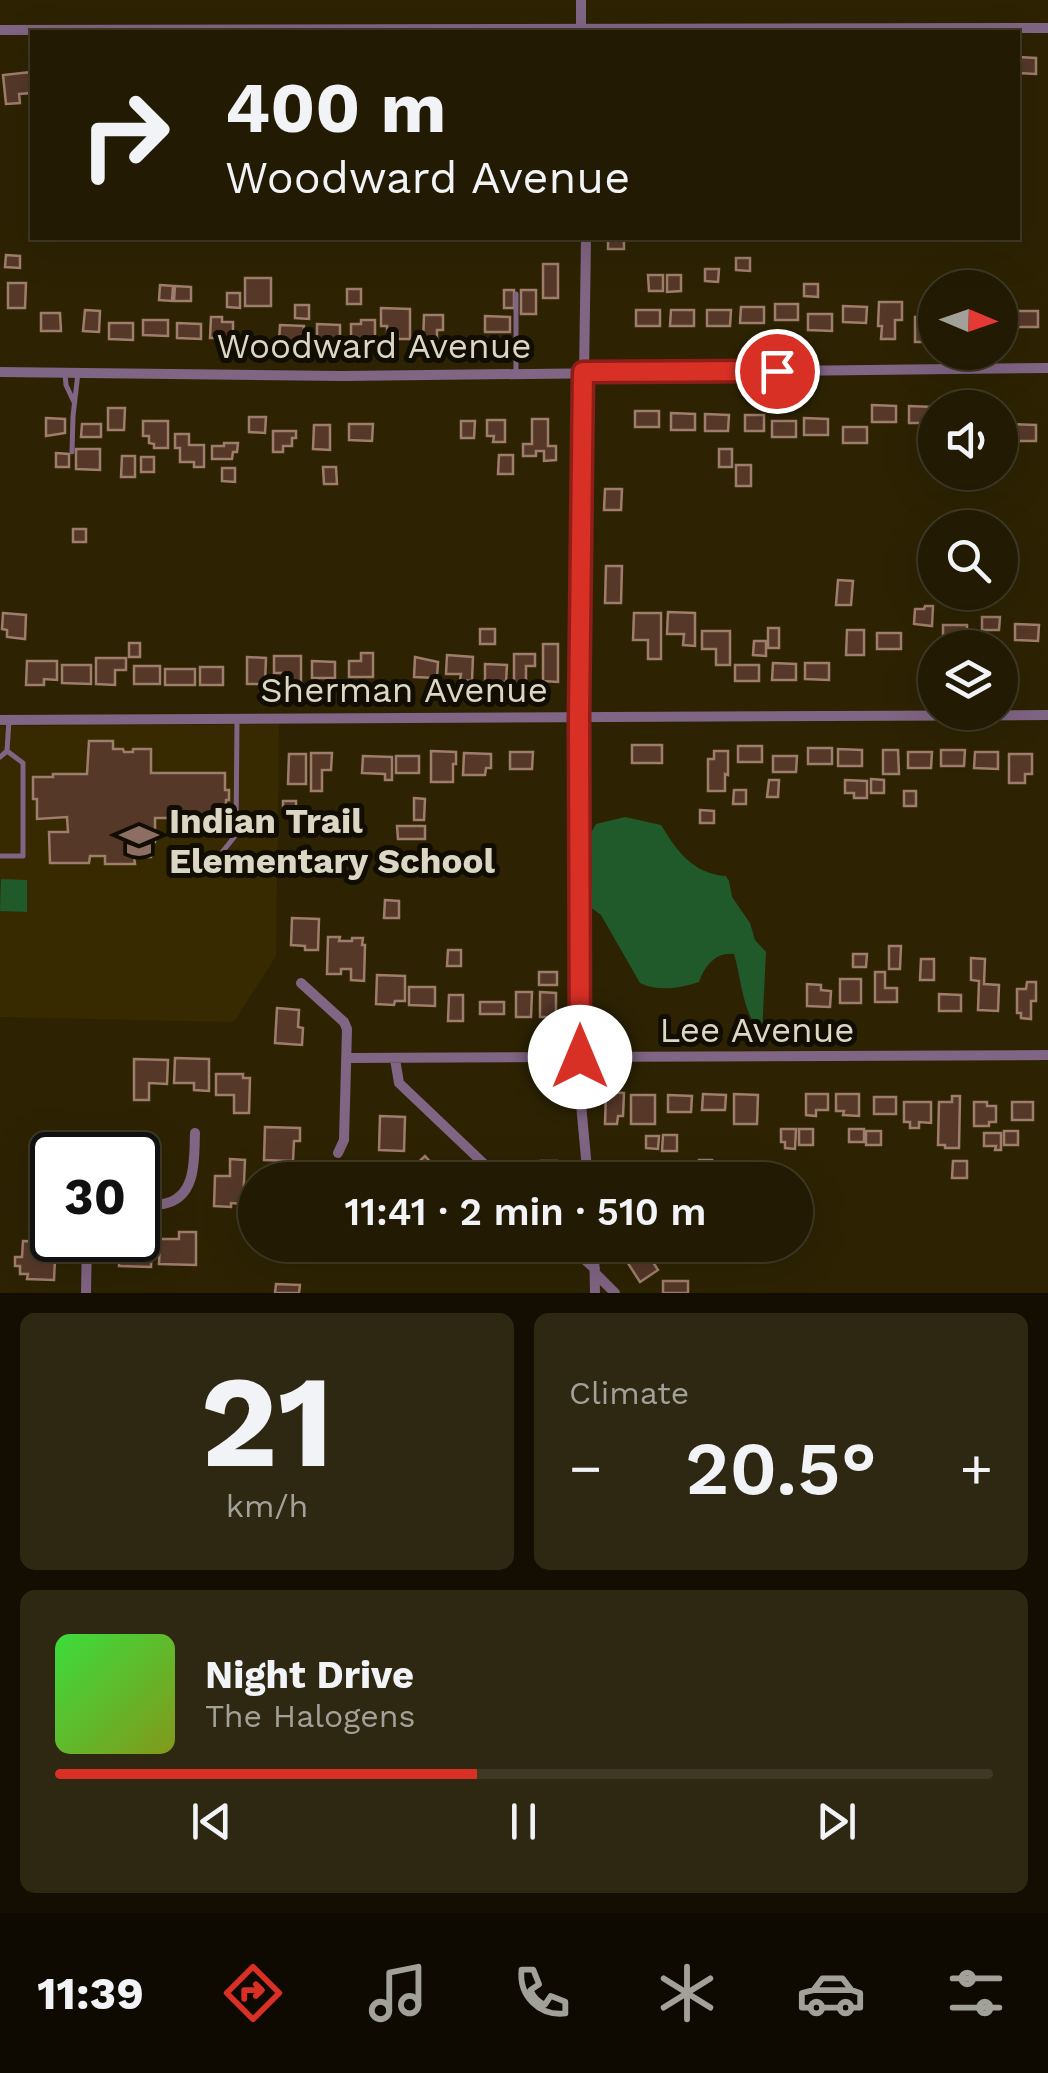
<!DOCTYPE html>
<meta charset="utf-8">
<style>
:root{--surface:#221a02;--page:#2e2711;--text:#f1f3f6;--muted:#a2a199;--line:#3f3824;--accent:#d93025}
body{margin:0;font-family:"Work Sans",sans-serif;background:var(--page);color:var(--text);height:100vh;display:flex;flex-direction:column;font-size:38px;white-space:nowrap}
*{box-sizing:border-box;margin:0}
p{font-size:32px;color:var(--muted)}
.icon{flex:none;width:55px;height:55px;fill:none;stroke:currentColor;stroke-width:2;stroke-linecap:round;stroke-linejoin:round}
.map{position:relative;height:1293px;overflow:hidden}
.side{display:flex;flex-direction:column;gap:20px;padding:20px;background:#130e01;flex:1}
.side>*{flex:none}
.banner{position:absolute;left:30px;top:30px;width:990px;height:210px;border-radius:0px;box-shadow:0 10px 40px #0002,0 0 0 2px var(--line);background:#221a02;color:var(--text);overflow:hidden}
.needle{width:65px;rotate:92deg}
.controls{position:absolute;left:918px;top:270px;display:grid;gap:20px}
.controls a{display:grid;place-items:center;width:100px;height:100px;border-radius:50%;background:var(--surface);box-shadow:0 10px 40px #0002,0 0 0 2px var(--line);font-size:50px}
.speed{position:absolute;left:30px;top:1132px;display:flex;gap:20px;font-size:50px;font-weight:700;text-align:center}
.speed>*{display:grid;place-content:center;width:130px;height:130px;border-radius:50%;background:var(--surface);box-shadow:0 10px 40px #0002,0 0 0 2px var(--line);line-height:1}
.speed .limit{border:5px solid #111;border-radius:15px;background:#fff;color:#111}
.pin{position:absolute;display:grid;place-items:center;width:85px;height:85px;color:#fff;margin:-42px;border:5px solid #fff;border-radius:50%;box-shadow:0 2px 10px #0007}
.me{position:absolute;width:110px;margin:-55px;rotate:0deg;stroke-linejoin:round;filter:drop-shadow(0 0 8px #0008)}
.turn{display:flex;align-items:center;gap:35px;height:210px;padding:0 30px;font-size:45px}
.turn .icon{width:130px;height:130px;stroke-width:2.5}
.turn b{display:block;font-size:70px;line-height:85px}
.big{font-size:75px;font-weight:600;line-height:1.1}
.side .widget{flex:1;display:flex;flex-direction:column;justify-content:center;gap:15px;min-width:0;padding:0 35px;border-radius:15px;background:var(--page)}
.side .dial{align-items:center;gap:0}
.dial b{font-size:130px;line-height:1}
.song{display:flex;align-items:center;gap:30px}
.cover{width:120px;height:120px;border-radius:15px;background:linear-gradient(135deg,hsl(120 70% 55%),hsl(70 70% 35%))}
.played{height:10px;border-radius:5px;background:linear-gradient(90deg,var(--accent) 45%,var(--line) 45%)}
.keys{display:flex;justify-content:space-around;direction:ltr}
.heat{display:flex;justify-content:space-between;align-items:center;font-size:55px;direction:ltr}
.side .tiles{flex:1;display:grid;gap:20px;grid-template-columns:1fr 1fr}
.widget:last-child{grid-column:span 2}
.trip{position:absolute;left:238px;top:1162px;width:575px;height:100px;border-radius:50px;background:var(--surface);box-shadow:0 10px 40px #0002,0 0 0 2px var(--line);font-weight:600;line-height:100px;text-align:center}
.dock{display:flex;height:160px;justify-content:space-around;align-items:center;background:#0e0a01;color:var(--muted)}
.dock .icon{width:70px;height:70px}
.dock .active{color:var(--accent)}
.dock b{font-size:45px;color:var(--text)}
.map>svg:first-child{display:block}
.built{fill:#372a00}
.green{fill:#20592a}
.building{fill:#553828;stroke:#9f7d6b;stroke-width:2.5}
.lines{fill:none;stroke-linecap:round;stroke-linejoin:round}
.lane{stroke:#806584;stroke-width:5}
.street{stroke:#806584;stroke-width:10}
.route-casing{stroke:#8d1f18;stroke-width:25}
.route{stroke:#d93025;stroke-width:18}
.labels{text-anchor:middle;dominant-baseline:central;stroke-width:10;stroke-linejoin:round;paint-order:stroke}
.street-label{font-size:35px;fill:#dcd6c4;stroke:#110d03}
.poi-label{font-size:35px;font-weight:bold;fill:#dcd6c4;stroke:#110d03;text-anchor:start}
</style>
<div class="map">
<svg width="1048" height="1293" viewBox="0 0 1048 1293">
<rect width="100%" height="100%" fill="#2d2303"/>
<!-- built -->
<path class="built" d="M279,724L276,956L234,1022L0,1017V726Z"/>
<!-- green -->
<path class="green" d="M625,817L661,825C677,851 693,874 726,876L729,881L732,897L750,923L755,940L766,952L762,1034C742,1013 742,981 734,954C715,952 705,966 699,982C681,988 658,992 640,983L601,915L590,907C586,882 581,846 596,824Z
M1,879L27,880V912L0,911Z"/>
<!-- building -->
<path class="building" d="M1018,57L1036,58V74L1018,73Z
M32,72V93L19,94L20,103L6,104L3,75Z
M608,238H624V249H608Z
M6,255L20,256V268L5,267Z
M736,258H750V271L736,270Z
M543,264H558V298H543Z
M705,269H719L718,282L705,281Z
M648,275H663V291H649Z
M667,275H681V291L667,292Z
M245,278H271V306H245Z
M8,283H26L25,308H8Z
M804,284H818V297L804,296Z
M160,285L173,286L172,301L159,300Z
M175,286L191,287V301H174Z
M347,289H361V304H347Z
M504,290H514V308H504Z
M521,290H536V314H521Z
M227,293H240V308L227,307Z
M879,302H902V320H895V339H881L882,326H878Z
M775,304H798V320H775Z
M295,305H309V319L295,318Z
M843,306L867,307L866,323L843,322Z
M741,307H764V323H740Z
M381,308L410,309V339H398V333L387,332V326H381Z
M85,310L100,311L99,332L83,331Z
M636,310H660V326H636Z
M671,310H694V326H670Z
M707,310H731L730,326H707Z
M1015,311H1038V327H1014Z
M41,313H60L61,331H41Z
M808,314H832V331L808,330Z
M424,315H443V330H437V344H423Z
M485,316L510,317V332H485Z
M211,317H222V322H233V338H210Z
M915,317H930V342H915Z
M143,320H168V336L143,335Z
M361,320H375V342H351V324H361Z
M109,323H133V340L109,339Z
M177,323L201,324V339L177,338Z
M317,324L340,325V342L317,341Z
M280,325L304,326L303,342L279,341Z
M872,405L896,406V422H872Z
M909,406L933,407V423H909Z
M108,408H125L124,430H108Z
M635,411H659V427H635Z
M671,413L695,414V430H671Z
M705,414L729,415L728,431H705Z
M745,415H764V431H745Z
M249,417H266L265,433L249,432Z
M46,418L65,419V433L46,436Z
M804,418L828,419V435H804Z
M532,419H548V446H556V460L544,461V451H536V456H523V444H532Z
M487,420H505V442H493L494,436H487Z
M143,421H168V448H154V444L149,443V436H143Z
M461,421H475L474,438H461Z
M772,421H796V437H772Z
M82,424H101V437H81Z
M349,424H373L372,441L349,440Z
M1012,424L1036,425V441H1012Z
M314,425H330V450L313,449Z
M843,427H867V443H843Z
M273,431H296V438H292V446H283V452H273Z
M175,434H189V445H204V467H194V462H180V448H175Z
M224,443H238L237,452H233L232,459H212V446H224Z
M76,449H100V470L76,469Z
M719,449H732V467H719Z
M56,453L69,454V467H56Z
M499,455H513V474H498Z
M122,456H135V477H121Z
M141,457H154V472H141Z
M736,465H751V486H736Z
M323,467H336L337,484H324Z
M222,468H235V482L222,481Z
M605,489H622L621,510H604Z
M73,529H86V542H73Z
M606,566H622L621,603H605Z
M838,580L853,581L851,605H836Z
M925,606H933L932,626L914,624L915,609H924Z
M668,612L695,613V646L683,645L684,634H667Z
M3,613L26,615L25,639L7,637V630L2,629Z
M634,613H661V659H648V640H633Z
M982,617H1000L999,630H982Z
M1015,624L1039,625L1038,641L1015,640Z
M943,625H967V641H943Z
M768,628H779V648H768Z
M480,629H495V644H480Z
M847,630H864V655H846Z
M702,631H730V665H716V649H702Z
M877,633H901V649H877Z
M754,641H766V656L753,655Z
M129,643H140V657H129Z
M543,644H558V682L543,681Z
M361,653H373V677H349V661H361Z
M514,654H535V666H526V683H514Z
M447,655L473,657L472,681L460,680L461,674H446Z
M274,656H301V684H287V673H274Z
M247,657L266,658L265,684H247Z
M415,657L438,662L437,678L414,677Z
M96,658H126V670H115V685L96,684Z
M27,661H57V680L44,679V685H26Z
M312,661L335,662V678H312Z
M773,663L796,664V680H772Z
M805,663H829V680L805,679Z
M485,664L507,665L506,682H485Z
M62,665H91V684L62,683Z
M735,665H759V681H735Z
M134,666H160V684H134Z
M200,667H223V685H200Z
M165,669H195V685H165Z
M89,741H113V749H123L124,752H133V749H151V773H225V790H229V800H226V818H155V842H151V857H134L135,864H105V856H90L89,863H50L49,832H68L67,817L37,819V799H33V777H53V774H87Z
M632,745H662V763H632Z
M738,746H762V762H738Z
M808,748H832V764H808Z
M838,749L862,750V766H838Z
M883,750H898L899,774H883Z
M941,750H965L964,766H941Z
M431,751L456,752V764H453V782H431Z
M714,751H728V775L725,774V791H708V759H714Z
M510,752H533L532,769H510Z
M908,752H932L931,768H908Z
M975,752H998V769L974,768Z
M311,753H332L331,770H322V791H311Z
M464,753L491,754V768H486L485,775H463Z
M289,754H306V784H288Z
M1009,754H1032V774H1025V783H1009Z
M363,756L392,757V780H385V774L362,773Z
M396,756H419V773H396Z
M773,756H797L796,772H773Z
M871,779L884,780V793H871Z
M769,780H779L778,797H767Z
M845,780L867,781V798H854V793H845Z
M734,790H746V804H733Z
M904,791H916V806H904Z
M414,798L425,799L424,820H414Z
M283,801H296V816H283Z
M700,810L714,811V823H700Z
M397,826H425V839H398Z
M385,900L399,901V918H384Z
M292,918L319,919L318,950H305V946L291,945Z
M328,937H340L339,941H352V938H363L362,945H365L364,981L351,980V969H341V974H327Z
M889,946H901L900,969H889Z
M448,950H461V966H447Z
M853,954H867L866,967H853Z
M971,958L985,959L984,984L999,985L998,1011L978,1010L979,981L971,980Z
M921,959H934V980H920Z
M539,972H557V985H539Z
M875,972H885V988H897V1002H875Z
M377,975L405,976V1001H395L394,1005L376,1004Z
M840,979H861V1003H840Z
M1027,982H1036V1001H1031V1019L1021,1018V1013H1017V989H1026Z
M807,984L821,985V990L831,991L830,1007L807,1006Z
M409,987H435V1006L409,1005Z
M516,992H532L531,1017H516Z
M540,992L556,993V1017H540Z
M939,994L961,995V1011H939Z
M449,995H463V1021H448Z
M480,1002H504V1014H480Z
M277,1008L299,1010L298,1027L303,1028L302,1045L275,1043Z
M175,1058L209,1059V1091L194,1090V1083H174Z
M134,1059L168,1060L167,1084L149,1083V1100H134Z
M216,1074H243V1078H250L249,1113H234V1095H216Z
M606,1092L624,1093L623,1116H618L617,1124H605Z
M703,1094L726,1095L725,1110H702Z
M734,1094L758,1095L757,1124H734Z
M806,1094H828V1110H816V1116L806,1115Z
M836,1094H859V1116L843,1115L844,1111H836Z
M631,1095H655V1124H631Z
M668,1095L692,1096L691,1112H668Z
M952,1096H960L959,1148H945V1145H938L939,1102H952Z
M874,1097H896V1114H874Z
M904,1102H931V1123L919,1122V1128H910V1122H904Z
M974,1102H987V1106H996V1122H989V1126H974Z
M1012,1102H1033V1120H1012Z
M380,1116L405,1117L404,1151L379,1150Z
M265,1127L300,1128V1141H294L293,1161L264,1160Z
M781,1129H796L795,1149L785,1148V1142H781Z
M799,1129H813V1145H799Z
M849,1129H864V1142H849Z
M866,1131H881V1145H866Z
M1004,1131H1018V1145H1004Z
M984,1133H1001V1150H995L996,1146H984Z
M663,1135H677V1151H662Z
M646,1136H659L658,1149L646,1148Z
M425,1156L447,1180H423L412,1168Z
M230,1159L245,1160L243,1204L231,1203V1207L214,1206L215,1176H230Z
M699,1160H712V1172H699Z
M541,1161H557V1180H541Z
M953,1161H967V1178H952Z
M376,1168L401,1178V1180H371Z
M31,1198H52V1232L30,1231Z
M179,1232H196V1265L159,1264L160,1239H179Z
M152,1239L151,1267L119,1266L120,1240Z
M23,1241L51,1242V1259H55L54,1280L27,1279L28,1274H20V1266H15V1257H22Z
M642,1245L658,1270L640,1282L624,1257Z
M663,1281H688V1293H663Z
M276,1284L300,1285L299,1293H275Z"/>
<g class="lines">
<!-- lane -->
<path class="lane" d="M65,373L66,385L74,402
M516,373V294
M72,452L73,416L78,373
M0,757L7,751L9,720
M223,851L236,835L237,721
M0,856H23V763L7,751"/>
<!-- street -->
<path class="street" d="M581,0V32
M0,30L1048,28
M586,238L579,717L580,1093L588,1180
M0,372L343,376L1048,368
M0,720L1048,715
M301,983L344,1022L347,1029L344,1140L338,1153
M347,1058L1048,1055
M395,1059L399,1083L501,1180
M138,1204C146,1204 155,1205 163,1204C197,1198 194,1159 195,1133
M569,1245L595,1269
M594,1245L595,1293
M596,1274L615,1293
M86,1293L87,1240"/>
</g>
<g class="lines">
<!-- route casing -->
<g class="route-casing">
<path id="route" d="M580,1057L579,717L583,372L777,371"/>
</g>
<!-- route -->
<use href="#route" class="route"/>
</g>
<!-- icons -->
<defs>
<g id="school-bare" transform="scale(3)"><path d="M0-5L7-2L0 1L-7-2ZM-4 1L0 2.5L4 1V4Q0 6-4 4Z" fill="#8d6e63" stroke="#110d03" stroke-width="2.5" paint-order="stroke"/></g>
</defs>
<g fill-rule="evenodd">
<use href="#school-bare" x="139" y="841"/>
</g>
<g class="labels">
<!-- street labels -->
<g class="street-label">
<text x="374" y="346">Woodward Avenue</text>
<text x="404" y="690">Sherman Avenue</text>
<text x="757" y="1030">Lee Avenue</text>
</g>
<!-- poi labels -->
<g class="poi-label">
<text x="169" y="821">Indian Trail<tspan x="169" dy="40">Elementary School</tspan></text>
</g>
</g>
</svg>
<div class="controls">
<a><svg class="needle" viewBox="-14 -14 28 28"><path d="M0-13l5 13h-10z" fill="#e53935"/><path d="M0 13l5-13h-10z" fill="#a2a199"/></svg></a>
<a><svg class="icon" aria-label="sound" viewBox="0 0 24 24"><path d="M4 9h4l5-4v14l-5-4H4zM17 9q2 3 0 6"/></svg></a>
<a><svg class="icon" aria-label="search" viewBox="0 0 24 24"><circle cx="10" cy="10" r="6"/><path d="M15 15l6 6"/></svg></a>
<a><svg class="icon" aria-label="layers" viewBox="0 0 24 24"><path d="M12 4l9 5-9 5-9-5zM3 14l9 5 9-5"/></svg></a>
</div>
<div class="speed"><div class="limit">30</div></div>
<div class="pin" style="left:777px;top:371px;background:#d93025"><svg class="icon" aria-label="arrive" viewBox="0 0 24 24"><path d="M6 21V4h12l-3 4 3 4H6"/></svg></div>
<svg class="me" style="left:580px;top:1057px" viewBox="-20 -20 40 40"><circle r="19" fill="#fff"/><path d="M0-13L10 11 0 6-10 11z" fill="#d93025"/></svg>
<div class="trip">11:41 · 2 min · 510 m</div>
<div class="banner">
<div class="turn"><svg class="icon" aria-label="right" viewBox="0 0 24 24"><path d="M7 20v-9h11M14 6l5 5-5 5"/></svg><div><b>400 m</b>Woodward Avenue</div></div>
</div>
</div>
<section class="side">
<div class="tiles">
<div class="widget dial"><b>21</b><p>km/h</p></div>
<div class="widget"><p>Climate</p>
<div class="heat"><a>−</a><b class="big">20.5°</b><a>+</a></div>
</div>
<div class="widget">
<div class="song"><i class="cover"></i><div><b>Night Drive</b><p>The Halogens</p></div></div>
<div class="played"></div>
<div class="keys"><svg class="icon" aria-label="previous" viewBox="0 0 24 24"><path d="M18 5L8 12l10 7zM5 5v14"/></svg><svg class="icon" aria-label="pause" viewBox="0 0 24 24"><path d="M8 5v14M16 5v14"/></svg><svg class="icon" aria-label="next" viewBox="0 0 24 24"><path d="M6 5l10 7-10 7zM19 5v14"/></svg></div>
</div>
</div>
</section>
<nav class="dock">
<b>11:39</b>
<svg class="icon active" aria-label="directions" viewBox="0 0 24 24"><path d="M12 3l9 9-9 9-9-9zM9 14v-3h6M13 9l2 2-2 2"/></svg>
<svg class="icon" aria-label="music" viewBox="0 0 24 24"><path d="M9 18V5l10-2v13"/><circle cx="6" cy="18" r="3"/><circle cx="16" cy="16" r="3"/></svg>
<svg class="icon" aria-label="phone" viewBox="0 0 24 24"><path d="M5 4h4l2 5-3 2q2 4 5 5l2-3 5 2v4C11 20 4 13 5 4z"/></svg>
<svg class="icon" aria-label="climate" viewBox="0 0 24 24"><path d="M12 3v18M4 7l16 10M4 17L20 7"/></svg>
<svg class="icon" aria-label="car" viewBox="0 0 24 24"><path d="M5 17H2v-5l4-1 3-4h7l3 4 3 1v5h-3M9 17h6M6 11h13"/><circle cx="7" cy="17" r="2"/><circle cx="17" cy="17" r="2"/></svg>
<svg class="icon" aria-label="filters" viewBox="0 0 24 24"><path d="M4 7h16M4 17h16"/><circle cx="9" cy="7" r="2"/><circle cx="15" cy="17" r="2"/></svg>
</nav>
